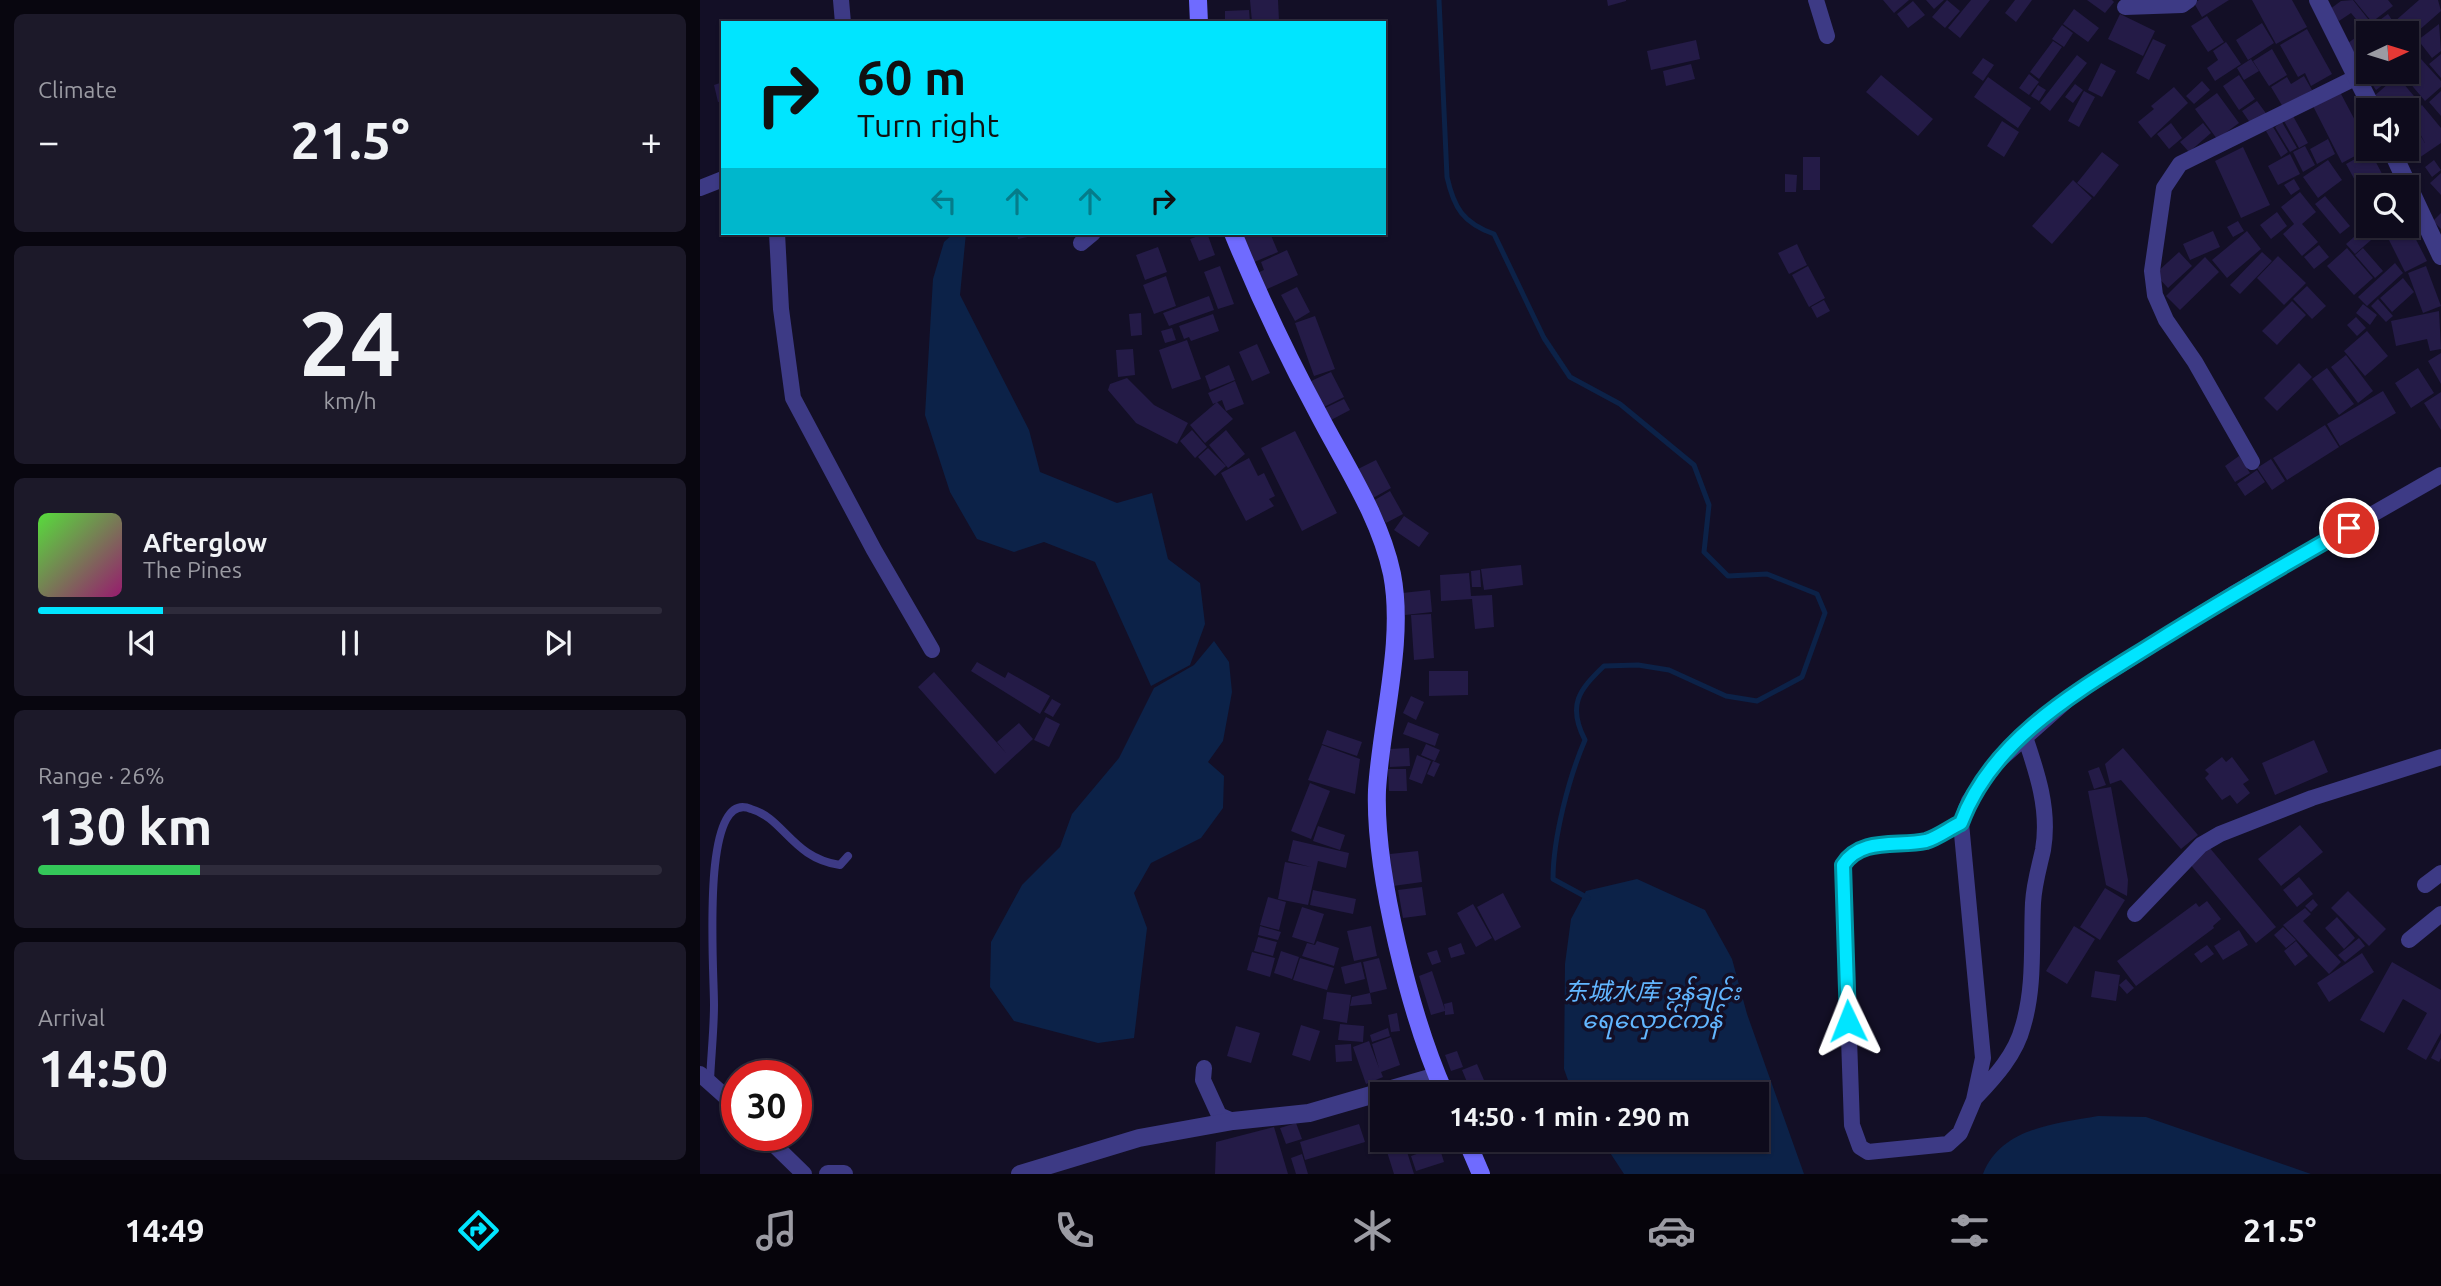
<!DOCTYPE html>
<meta charset="utf-8">
<style>
:root{--surface:#0e0b1c;--page:#1c1929;--text:#f1f3f6;--muted:#9b9ba3;--line:#2e2b3b;--accent:#00e5ff}
body{margin:0;font-family:Ubuntu,"Noto Sans SC","Noto Sans Myanmar",sans-serif;background:var(--page);color:var(--text);height:100vh;display:flex;flex-direction:column;font-size:26px;white-space:nowrap}
*{box-sizing:border-box;margin:0}
p{font-size:23px;color:var(--muted)}
.icon{flex:none;width:38px;height:38px;fill:none;stroke:currentColor;stroke-width:2;stroke-linecap:round;stroke-linejoin:round}
.map{position:relative;flex:1;overflow:hidden}
.details{display:flex;flex-direction:column;gap:14px;padding:14px;background:#08060f;width:700px}
.details>*{flex:none}
.banner{position:absolute;left:21px;top:21px;width:665px;height:214px;border-radius:0px;box-shadow:0 2px 5px #0004,0 0 0 2px var(--line);background:#00e5ff;color:#111;overflow:hidden}
.needle{width:46px;rotate:86deg}
.buttons{position:absolute;left:1656px;top:21px;display:grid;gap:14px}
.buttons a{display:grid;place-items:center;width:63px;height:63px;border-radius:0px;background:var(--surface);box-shadow:0 2px 5px #0004,0 0 0 2px var(--line);font-size:35px}
.speed{position:absolute;left:21px;top:1060px;display:flex;gap:14px;font-size:35px;font-weight:700;text-align:center}
.speed>*{display:grid;place-content:center;width:91px;height:91px;border-radius:50%;background:var(--surface);box-shadow:0 2px 5px #0004,0 0 0 2px var(--line);line-height:1}
.speed .limit{border:10px solid #d22;background:#fff;color:#111}
.pin{position:absolute;display:grid;place-items:center;width:60px;height:60px;color:#fff;margin:-30px;border:4px solid #fff;border-radius:50%;box-shadow:0 2px 7px #0007}
.me{position:absolute;width:77px;margin:-38px;rotate:358deg;stroke-linejoin:round;filter:drop-shadow(0 0 5px #0008)}
.turn{display:flex;align-items:center;gap:24px;height:147px;padding:0 21px;font-size:32px}
.turn .icon{width:91px;height:91px;stroke-width:2.5}
.turn b{display:block;font-size:49px;line-height:60px}
.lanes{display:flex;align-items:center;height:66px;padding:0 21px;background:#0003;justify-content:center;gap:35px;direction:ltr}
.lanes .off{opacity:.35}
.big{font-size:52px;font-weight:700;line-height:1.1}
.details .tile{flex:1;display:flex;flex-direction:column;justify-content:center;gap:10px;min-width:0;padding:0 24px;border-radius:10px;background:var(--page)}
.details .dial{align-items:center;gap:0}
.dial b{font-size:91px;line-height:1}
.song{display:flex;align-items:center;gap:21px}
.cover{width:84px;height:84px;border-radius:10px;background:linear-gradient(135deg,hsl(110 70% 55%),hsl(320 70% 35%))}
.played{height:7px;border-radius:4px;background:linear-gradient(90deg,var(--accent) 20%,var(--line) 20%)}
.keys{display:flex;justify-content:space-around;direction:ltr}
.heat{display:flex;justify-content:space-between;align-items:center;font-size:38px;direction:ltr}
.charge{height:10px;border-radius:5px;background:linear-gradient(90deg,#34c759 26%,var(--line) 0)}
.trip{position:absolute;left:670px;top:1082px;width:399px;height:70px;border-radius:0px;background:var(--surface);box-shadow:0 2px 5px #0004,0 0 0 2px var(--line);font-weight:700;line-height:70px;text-align:center}
.dock{display:flex;height:112px;justify-content:space-around;align-items:center;background:#06040b;color:var(--muted)}
.dock .icon{width:49px;height:49px}
.dock .current{color:var(--accent)}
.dock b{font-size:32px;color:var(--text)}
main{display:flex;flex:1;min-height:0}
.map>svg:first-child{display:block}
.water{fill:#0c2248}
.lines{fill:none;stroke-linecap:round;stroke-linejoin:round}
.stream{stroke:#0c2248;stroke-width:5}
.building{fill:#241b47}
.service{stroke:#3d3a85;stroke-width:8}
.minor{stroke:#3d3a85;stroke-width:16}
.tertiary{stroke:#3d3a85;stroke-width:18}
.secondary{stroke:#6f6bff;stroke-width:18}
.route-casing{stroke:#0095a6;stroke-width:18}
.route{stroke:#00e5ff;stroke-width:12}
.labels{text-anchor:middle;dominant-baseline:central;stroke-width:7;stroke-linejoin:round;paint-order:stroke}
.water-label{font-size:24px;font-style:italic;fill:#62b6ff;stroke:#130f26}
</style>
<main>
<section class="details">
<div class="tile"><p>Climate</p>
<div class="heat"><a>−</a><b class="big">21.5°</b><a>+</a></div>
</div>
<div class="tile dial"><b>24</b><p>km/h</p></div>
<div class="tile">
<div class="song"><i class="cover"></i><div><b>Afterglow</b><p>The Pines</p></div></div>
<div class="played"></div>
<div class="keys"><svg class="icon" aria-label="previous" viewBox="0 0 24 24"><path d="M18 5L8 12l10 7zM5 5v14"/></svg><svg class="icon" aria-label="pause" viewBox="0 0 24 24"><path d="M8 5v14M16 5v14"/></svg><svg class="icon" aria-label="next" viewBox="0 0 24 24"><path d="M6 5l10 7-10 7zM19 5v14"/></svg></div>
</div>
<div class="tile"><p>Range · 26%</p><b class="big">130 km</b><div class="charge"></div></div>
<div class="tile"><p>Arrival</p><b class="big">14:50</b></div>
</section>
<div class="map">
<svg width="1741" height="1174" viewBox="0 0 1741 1174">
<rect width="100%" height="100%" fill="#130f26"/>
<!-- water -->
<path class="water" d="M254,233H266L260,295L329,430L340,472L417,503L452,493L468,559L500,583L505,624L490,665L451,686L395,562L344,542L314,552L277,539L250,492L225,415L233,279L244,242Z
M514,641L529,662L532,692L523,741L508,762L524,776L523,808L501,838L451,863L434,893L447,928L434,1038L398,1043L314,1021L290,987L291,942L322,885L360,847L372,814L419,758L454,688L494,665Z
M937,879L1005,910L1032,959L1047,1014L1104,1174H924L901,1139H1057V1094H873L864,1069L865,964L871,919L886,891Z
M1398,1116L1446,1117L1611,1174H1283C1301,1128 1354,1124 1398,1116Z"/>
<g class="lines">
<!-- stream -->
<path class="stream" d="M739,0L747,177C754,208 763,223 794,234L844,338L870,377L920,404L994,465L1009,505L1004,552L1028,576L1067,574L1117,594L1125,613L1102,677L1057,701L1026,696L969,670L938,665L904,666C879,690 867,705 885,740C869,777 853,838 853,879L888,898"/>
</g>
<!-- building -->
<path class="building" d="M550,0H578L579,21L552,22Z
M907,0H926V1L908,6Z
M1183,0H1209L1194,13Z
M1226,0H1244L1234,9Z
M1247,0L1260,11L1245,28L1232,17Z
M1271,0H1290L1260,38L1248,28Z
M1315,0H1332L1316,22L1305,13Z
M1387,0H1412L1414,2L1405,13Z
M1499,0H1529L1502,17L1494,3Z
M1552,0H1592L1607,27L1576,44Z
M1653,0L1672,24L1665,30L1651,13L1639,21L1630,9L1641,1Z
M1654,0H1688L1693,6L1672,22Z
M1719,0H1738L1741,11L1709,39L1694,22Z
M1213,1L1225,15L1208,28L1197,14Z
M1374,9L1399,28L1388,42L1363,24Z
M549,10L550,22L525,23V11Z
M1420,14L1455,31L1443,56L1408,39Z
M1688,14L1696,26L1686,33H1668V47L1656,55L1648,43Z
M1507,16L1524,42L1508,52L1491,26Z
M449,19V23H427V20Z
M451,19H468V23H451Z
M1562,23L1574,43L1548,60L1536,40Z
M1739,24L1741,51L1732,58L1718,40Z
M1362,25L1373,33L1364,47L1352,39Z
M1607,29L1632,74L1611,86L1605,73L1598,77L1580,45Z
M1453,39L1466,45L1449,80L1436,73Z
M996,40L1000,59L951,70L947,51Z
M1353,41L1362,47L1339,79L1330,72Z
M1706,41L1719,56L1706,67Z
M1526,42L1541,64L1515,81L1507,68L1518,60L1513,51Z
M1572,49L1587,75L1569,86L1553,61Z
M1668,49V72H1691L1694,77L1676,90L1654,58Z
M1741,54V78L1729,64Z
M1377,55L1387,63L1350,111L1340,103Z
M1283,58L1294,65L1283,81L1272,73Z
M1551,59L1559,71L1544,80L1537,68Z
M1721,59L1741,81V87L1725,101L1703,75Z
M1401,63L1416,71L1402,97L1388,90Z
M991,64L995,79L966,86L963,71Z
M1329,74L1339,82L1329,95L1319,88Z
M1181,75L1233,119L1218,136L1166,92Z
M1539,75L1555,99L1539,110L1523,86Z
M1604,76L1612,90L1583,107L1571,87L1587,77L1591,84Z
M1697,76L1719,102L1706,113V110H1682L1672,98Z
M1288,77L1331,108L1318,128L1274,97Z
M1502,81L1510,90L1494,104L1486,96Z
M23,82V101L18,102L14,85Z
M1375,84L1383,90L1373,103L1365,97Z
M1338,85L1346,90L1339,101L1331,96Z
M1474,87L1488,103L1451,138L1438,122L1454,109L1451,106Z
M1384,91L1395,97L1379,127L1368,121Z
M1741,91V116L1729,102Z
M1640,92L1668,145V149L1642,163L1613,106Z
M1517,93L1539,123L1517,139L1495,109Z
M1557,101L1568,116L1553,127L1542,111Z
M1722,105L1741,128V143L1713,162L1706,150V117L1708,116L1725,143L1710,115Z
M1593,116L1608,143L1599,148L1584,121Z
M1302,121L1319,132L1304,157L1287,146Z
M1582,122L1597,148L1590,152L1575,127Z
M1471,123L1482,138L1469,149L1457,134Z
M1503,123L1511,133L1489,152L1480,142Z
M1573,127L1588,152L1581,157L1566,131Z
M1628,139L1635,154L1617,164L1610,149Z
M1605,146L1615,165L1603,172L1593,152Z
M1543,147L1570,205L1541,218L1515,161Z
M1670,151L1689,187H1668V204L1646,164Z
M1402,152L1419,165L1394,197L1377,183Z
M1590,154L1600,174L1578,185L1568,166Z
M1103,157H1120V190H1103Z
M1628,160L1642,180L1618,198L1603,177Z
M1734,160L1741,170L1732,177L1725,167Z
M1741,173V195L1730,183Z
M1085,174L1097,175L1096,192H1085Z
M1594,179L1600,189L1591,195L1584,185Z
M1373,180L1392,198L1352,244L1332,226Z
M1600,192L1616,212L1602,224L1618,242L1602,256L1583,234L1594,224L1581,207Z
M1625,196L1650,226L1640,234L1615,204Z
M1577,212L1587,226L1571,239L1560,225Z
M1741,213V229L1733,221Z
M1706,220L1727,261L1705,272L1682,226H1706Z
M1538,221L1544,231L1533,237L1527,227Z
M1662,230L1671,240L1655,254L1646,244Z
M1513,231L1520,247L1490,260L1483,244Z
M1547,231L1561,249L1527,278L1512,260Z
M317,233H331L332,236L318,239Z
M507,233L515,255L499,261L490,239Z
M539,233H570L578,252L552,263Z
M1097,244L1107,265L1089,274L1078,253Z
M1619,245L1629,257L1614,269L1604,257Z
M458,247L467,272L445,280L436,255Z
M1647,248L1673,278L1654,295L1627,266Z
M1663,248L1683,271L1675,278L1655,255Z
M587,250L598,275L565,290L557,273L564,270L561,262Z
M1479,252L1492,266L1468,288L1455,274Z
M1562,252L1572,261L1540,294L1530,285Z
M1578,256L1606,283L1584,305L1557,278Z
M1505,257L1519,272L1480,310L1466,296Z
M1695,263L1703,273L1667,306L1658,297Z
M520,266L534,304L518,309L504,272Z
M1108,266L1125,298L1109,307L1092,275Z
M1726,266L1741,306L1723,313L1708,273Z
M466,276L476,306L454,314L443,285Z
M1703,278L1714,292L1692,312L1680,298Z
M1607,286L1626,306L1612,319L1593,299Z
M597,287L610,312L595,321L581,295Z
M509,296L514,310L469,326L463,313Z
M1678,299L1693,316L1686,322L1671,306Z
M1124,300L1130,311L1117,318L1111,307Z
M1592,301L1606,315L1577,345L1562,331Z
M1663,304L1677,315L1670,325L1656,313Z
M1739,311L1741,349L1730,351L1727,339L1696,346L1691,321Z
M441,313L442,335L431,336L429,314Z
M513,314L519,331L491,341L489,337L484,339L479,326Z
M615,316L635,369L614,376L595,323Z
M1656,317L1666,328L1657,336L1647,325Z
M472,328L476,340L465,343L461,331Z
M1667,331L1688,356L1665,376L1644,351Z
M487,340L501,379L472,389L459,350Z
M557,344L570,373L552,381L539,352Z
M433,349L435,375L418,377L416,350Z
M1741,353V384L1728,361Z
M1646,355L1673,391L1658,403L1631,367Z
M1599,363L1612,377L1577,411L1564,398Z
M529,365L535,380L510,390L505,376Z
M1627,368L1654,404L1639,415L1612,379Z
M1718,368L1734,393L1711,408L1695,383Z
M631,372L644,397L624,407L611,381Z
M427,378L454,405L488,423L477,444L436,423L408,390L410,384Z
M535,381L544,404L526,411L522,400L513,404L508,393Z
M1683,391L1696,413L1640,446L1627,424Z
M1741,392V430L1724,403Z
M644,399L650,410L631,420L625,408Z
M517,402L533,419L505,443L490,425Z
M1625,425L1639,447L1587,480L1573,458Z
M492,430L507,447L495,458L480,441Z
M526,430L545,454L528,468L509,445Z
M595,431L637,513L602,531L561,448Z
M508,448L526,466L515,476L498,457Z
M1539,456L1550,473L1535,482L1525,466Z
M549,458L558,476L564,473L575,496L569,499L574,506L546,521L521,473Z
M1571,459L1585,481L1572,490L1557,468Z
M676,460L691,488L673,498L658,469Z
M1557,470L1565,482L1545,496L1537,484Z
M690,491L703,514L686,523L673,501Z
M704,516L729,533L719,547L694,530Z
M821,565L823,585L784,590L781,569Z
M780,570L781,587H772L771,571Z
M769,573L771,596L792,595L794,627L775,629L772,599L741,601L740,575Z
M730,590L732,612L705,615L702,593Z
M731,614L734,658L714,660L711,615Z
M277,662L305,678L308,672L350,696L340,714L271,671Z
M729,671H768V695L729,696Z
M234,672L306,753L297,742L319,723L333,739L295,774L218,687Z
M711,696L724,702L716,720L703,713Z
M352,699L361,704L353,717L344,712Z
M346,717L360,724L349,747L334,740Z
M708,722L739,734L735,746L703,734Z
M627,730L662,742L657,756L622,744Z
M1614,740L1628,772L1575,795L1562,763Z
M726,744L740,750L735,761L721,755Z
M622,745L660,759L655,794L608,780Z
M709,748L710,766L690,767L689,749Z
M1423,748L1498,835L1481,849L1421,780L1410,784L1405,764Z
M717,755L731,761L722,784L709,779Z
M1522,757L1526,762L1532,757L1549,780L1543,784L1550,793L1537,804L1530,795L1522,800L1505,778L1509,774L1505,770Z
M733,761L740,764L734,777L727,774Z
M1399,767L1406,785L1394,789L1388,771Z
M688,769H706L707,791H689Z
M610,783L630,791L611,839L591,831Z
M1411,787L1428,880L1427,896L1406,885L1388,791Z
M1600,825L1623,852L1581,886L1558,859Z
M618,826L645,835L640,850L613,841Z
M593,840L649,853L646,868L618,861L608,905L578,899L585,862L611,867L588,861Z
M1509,847L1576,927L1556,943L1489,863Z
M718,851L722,882L693,886L690,854Z
M1599,877L1613,894L1597,907L1583,890Z
M722,887L726,915L703,918L698,890Z
M1405,888L1425,900L1400,940L1380,927Z
M613,890L656,899L653,914L610,905Z
M1648,891L1686,929L1669,946L1631,908Z
M803,893L821,927L795,941L777,907Z
M568,897L586,902L579,930L560,925Z
M1613,899L1618,905L1611,912L1605,906Z
M1507,901L1521,919L1513,926L1514,928L1436,986L1417,961L1496,903L1499,907Z
M773,904L792,938L776,947L757,913Z
M602,907L624,914L614,944L592,937Z
M1605,908L1611,914L1603,921L1641,962L1629,974L1583,925Z
M1637,917L1655,938L1644,949L1625,928Z
M560,926L581,932L578,940L558,935Z
M671,926L677,956L654,961L647,931Z
M1374,926L1395,939L1367,984L1346,971Z
M1583,927L1596,940L1586,948L1574,935Z
M1539,930L1548,945L1523,960L1514,946Z
M558,937L577,942L573,956L554,951Z
M1659,938L1665,946L1645,962L1638,955Z
M617,941L639,948L634,966L602,956L607,943L615,945Z
M1596,941L1608,956L1595,966L1584,951Z
M761,943L765,954L751,958L748,948Z
M1507,945L1514,954L1501,963L1494,954Z
M737,950L741,962L732,965L727,953Z
M581,951L599,957L592,979L574,973Z
M552,952L575,958L570,977L547,970Z
M1662,953L1674,972L1629,1002L1617,983Z
M600,958L634,968L627,990L593,980Z
M679,958L687,989L670,993L663,962Z
M661,962L665,979L645,984L641,967Z
M1692,962L1741,990V1033L1726,1060L1707,1049L1727,1013L1703,999L1684,1033L1660,1020Z
M732,971L745,1010L744,1004L752,1002L754,1014L745,1015V1011L731,1015L719,976Z
M1395,971L1420,975L1416,1001L1391,997Z
M1426,979L1434,988L1427,994L1419,985Z
M627,992L651,995L647,1023L623,1019Z
M670,993L672,1004L650,1006L652,997Z
M697,1013L700,1031L691,1032L688,1015Z
M640,1024L664,1026L663,1042L638,1040Z
M601,1025L620,1031L610,1061L592,1055Z
M536,1026L560,1033L551,1063L527,1056Z
M688,1028L690,1036L672,1042L670,1035Z
M691,1037L700,1065L681,1072L683,1077L666,1084L653,1047L669,1041L679,1068L672,1044Z
M1741,1039V1058L1739,1062L1731,1058Z
M651,1044L652,1061L636,1062L635,1045Z
M757,1051L763,1067L751,1071L745,1055Z
M777,1064L790,1094H772L762,1070Z
M596,1123L602,1139L586,1144L580,1128Z
M659,1124L665,1142L605,1160L600,1142Z
M574,1127L588,1174H515L516,1142Z
M683,1139H703L714,1174H694Z
M739,1146L744,1162L716,1171L711,1156Z
M602,1154L608,1174H596L591,1158Z"/>
<g class="lines">
<!-- service -->
<path class="service" d="M10,1081C11,1056 14,1030 14,1005C14,966 0,787 51,809C84,818 92,858 140,865L148,856"/>
<!-- minor -->
<path class="minor" d="M141,0L143,23
M1116,0L1127,36
M1425,7L1482,5L1489,0
M0,188L23,179
M77,233L81,309L93,398L174,550L232,650
M381,243L393,233
M1552,462L1495,362L1466,320L1455,295L1452,271L1464,188L1480,164L1657,77
M1261,823C1250,828 1237,838 1226,841C1197,847 1161,837 1143,865L1152,1125L1160,1147L1168,1152L1248,1144L1260,1133L1274,1100L1283,1058L1261,823L1269,801L1295,764L1374,694L1533,594L1741,475
M1725,885L1741,873
M1435,914L1501,845L1520,834L1612,798L1741,757
M1709,940L1741,914
M504,1068L503,1080L519,1115L533,1121
M0,1074L37,1107
M1276,1097C1295,1077 1316,1054 1323,1026C1335,986 1331,944 1333,903C1334,884 1339,868 1343,850C1350,810 1337,772 1324,734
M65,1136L104,1174"/>
<!-- tertiary -->
<path class="tertiary" d="M1618,0L1673,110
M1691,149L1741,256
M128,1174H144
M320,1174L439,1138L533,1121L609,1113L737,1076"/>
<!-- secondary -->
<path class="secondary" d="M498,0L499,23
M533,233C559,297 586,354 619,415C645,465 680,517 692,574C705,641 681,722 677,790C674,872 711,1018 745,1094
M766,1139L781,1174"/>
</g>
<g class="lines">
<!-- route casing -->
<g class="route-casing">
<path id="route" d="M1148,1021L1143,865C1161,837 1197,847 1226,841C1237,838 1250,828 1261,823C1293,736 1383,688 1456,642C1520,602 1584,565 1649,528"/>
</g>
<!-- route -->
<use href="#route" class="route"/>
</g>
<g class="labels">
<!-- water labels -->
<g class="water-label">
<text x="952" y="991">东城水库 ဒွန်ချင်း<tspan x="952" dy="28">ရေလှောင်ကန်</tspan></text>
</g>
</g>
</svg>
<div class="buttons">
<a><svg class="needle" viewBox="-14 -14 28 28"><path d="M0-13l5 13h-10z" fill="#e53935"/><path d="M0 13l5-13h-10z" fill="#9b9ba3"/></svg></a>
<a><svg class="icon" aria-label="sound" viewBox="0 0 24 24"><path d="M4 9h4l5-4v14l-5-4H4zM17 9q2 3 0 6"/></svg></a>
<a><svg class="icon" aria-label="search" viewBox="0 0 24 24"><circle cx="10" cy="10" r="6"/><path d="M15 15l6 6"/></svg></a>
</div>
<div class="speed"><div class="limit">30</div></div>
<div class="pin" style="left:1649px;top:528px;background:#d93025"><svg class="icon" aria-label="arrive" viewBox="0 0 24 24"><path d="M6 21V4h12l-3 4 3 4H6"/></svg></div>
<svg class="me" style="left:1148px;top:1021px" viewBox="-20 -20 40 40"><path d="M0-17L14 15 0 8-14 15z" fill="#00e5ff" stroke="#fff" stroke-width="4"/></svg>
<div class="trip">14:50 · 1 min · 290 m</div>
<div class="banner">
<div class="turn"><svg class="icon" aria-label="right" viewBox="0 0 24 24"><path d="M7 20v-9h11M14 6l5 5-5 5"/></svg><div><b>60 m</b>Turn right</div></div>
<div class="lanes"><svg class="icon off" aria-label="left" viewBox="0 0 24 24"><path d="M17 20v-9H6M10 6l-5 5 5 5"/></svg><svg class="icon off" aria-label="ahead" viewBox="0 0 24 24"><path d="M12 20V5M6 11l6-6 6 6"/></svg><svg class="icon off" aria-label="ahead" viewBox="0 0 24 24"><path d="M12 20V5M6 11l6-6 6 6"/></svg><svg class="icon" aria-label="right" viewBox="0 0 24 24"><path d="M7 20v-9h11M14 6l5 5-5 5"/></svg></div>
</div>
</div>
</main>
<nav class="dock">
<b>14:49</b>
<svg class="icon current" aria-label="directions" viewBox="0 0 24 24"><path d="M12 3l9 9-9 9-9-9zM9 14v-3h6M13 9l2 2-2 2"/></svg>
<svg class="icon" aria-label="music" viewBox="0 0 24 24"><path d="M9 18V5l10-2v13"/><circle cx="6" cy="18" r="3"/><circle cx="16" cy="16" r="3"/></svg>
<svg class="icon" aria-label="phone" viewBox="0 0 24 24"><path d="M5 4h4l2 5-3 2q2 4 5 5l2-3 5 2v4C11 20 4 13 5 4z"/></svg>
<svg class="icon" aria-label="climate" viewBox="0 0 24 24"><path d="M12 3v18M4 7l16 10M4 17L20 7"/></svg>
<svg class="icon" aria-label="car" viewBox="0 0 24 24"><path d="M5 17H2v-5l4-1 3-4h7l3 4 3 1v5h-3M9 17h6M6 11h13"/><circle cx="7" cy="17" r="2"/><circle cx="17" cy="17" r="2"/></svg>
<svg class="icon" aria-label="filters" viewBox="0 0 24 24"><path d="M4 7h16M4 17h16"/><circle cx="9" cy="7" r="2"/><circle cx="15" cy="17" r="2"/></svg>
<b>21.5°</b>
</nav>
